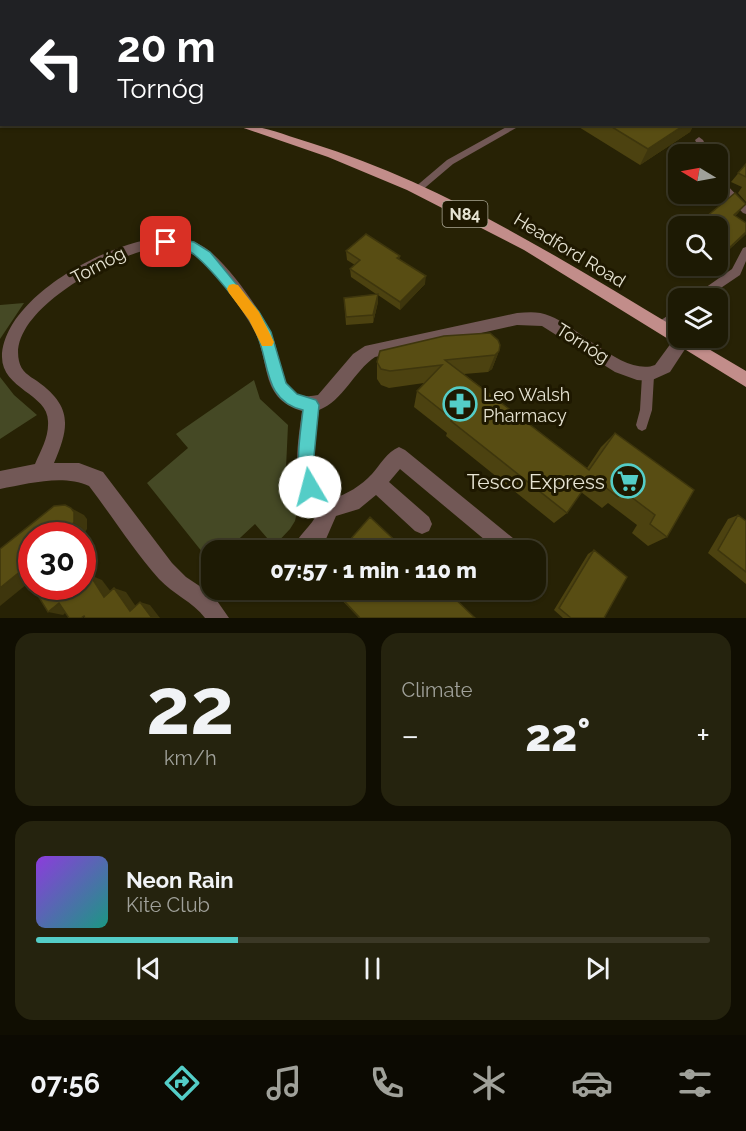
<!DOCTYPE html>
<meta charset="utf-8">
<style>
:root{--surface:#1d1a04;--page:#25230e;--text:#f1f3f6;--muted:#a0a19a;--line:#3b3826;--accent:#54cdc7}
body{margin:0;font-family:Raleway,sans-serif;background:var(--page);color:var(--text);height:100vh;display:flex;flex-direction:column;font-size:22px;white-space:nowrap}
*{box-sizing:border-box;margin:0}
p{font-size:20px;color:var(--muted)}
.icon{flex:none;width:33px;height:33px;fill:none;stroke:currentColor;stroke-width:2;stroke-linecap:round;stroke-linejoin:round}
.map{position:relative;height:618px;overflow:hidden}
.drawer{display:flex;flex-direction:column;gap:15px;padding:15px;background:#100e02;flex:1}
.drawer>*{flex:none}
.top-card{position:absolute;left:0px;top:0px;width:747px;height:126px;box-shadow:0 2px 4px #0004,0 0 0 2px var(--line);background:#202124;color:#fff;overflow:hidden}
.needle{width:39px;rotate:280deg}
.controls{position:absolute;left:668px;top:144px;display:grid;gap:12px}
.controls a{display:grid;place-items:center;width:60px;height:60px;border-radius:12px;background:var(--surface);box-shadow:0 2px 4px #0004,0 0 0 2px var(--line);font-size:30px}
.speed{position:absolute;left:18px;top:522px;display:flex;gap:12px;font-size:30px;font-weight:700;text-align:center}
.speed>*{display:grid;place-content:center;width:78px;height:78px;border-radius:50%;background:var(--surface);box-shadow:0 2px 4px #0004,0 0 0 2px var(--line);line-height:1}
.speed .limit{border:9px solid #d22;background:#fff;color:#111}
.pin{position:absolute;display:grid;place-items:center;width:51px;height:51px;color:#fff;margin:-26px;border-radius:12px;box-shadow:0 3px 9px #0006}
.me{position:absolute;width:66px;margin:-33px;rotate:352deg;stroke-linejoin:round;filter:drop-shadow(0 0 4px #0008)}
.turn{display:flex;align-items:center;gap:21px;height:126px;padding:0 18px;font-size:27px}
.turn .icon{width:78px;height:78px;stroke-width:2.5}
.turn b{display:block;font-size:42px;line-height:51px}
.big{font-size:45px;font-weight:800;line-height:1.1}
.drawer .widget{flex:1;display:flex;flex-direction:column;justify-content:center;gap:9px;min-width:0;padding:0 21px;border-radius:18px;background:var(--page)}
.drawer .dial{align-items:center;gap:0}
.dial b{font-size:78px;line-height:1}
.song{display:flex;align-items:center;gap:18px}
.cover{width:72px;height:72px;border-radius:9px;background:linear-gradient(135deg,hsl(270 70% 55%),hsl(170 70% 35%))}
.played{height:6px;border-radius:3px;background:linear-gradient(90deg,var(--accent) 30%,var(--line) 30%)}
.keys{display:flex;justify-content:space-around;direction:ltr}
.heat{display:flex;justify-content:space-between;align-items:center;font-size:33px;direction:ltr}
.drawer .tiles{flex:1;display:grid;gap:15px;grid-template-columns:1fr 1fr}
.widget:last-child{grid-column:span 2}
.trip{position:absolute;left:201px;top:540px;width:345px;height:60px;border-radius:18px;background:var(--surface);box-shadow:0 2px 4px #0004,0 0 0 2px var(--line);font-weight:800;line-height:60px;text-align:center}
.tab-bar{display:flex;height:96px;justify-content:space-around;align-items:center;background:#0c0a02;color:var(--muted)}
.tab-bar .icon{width:42px;height:42px}
.tab-bar .active{color:var(--accent)}
.tab-bar b{font-size:27px;color:var(--text)}
.map>svg:first-child{display:block}
.green{fill:#454925}
.lines{fill:none;stroke-linecap:round;stroke-linejoin:round}
.service{fill:#725856;fill-rule:evenodd}
.minor{fill:#725856;fill-rule:evenodd}
.primary{fill:#c28d8a;fill-rule:evenodd}
.wall{fill:#4c4210}
.shaded-wall{fill:#3e360d}
.building{fill:#584d13;stroke:#3e360d;stroke-width:1.5}
.route{fill:#54cdc7;stroke:#378581;stroke-width:1.5}
.slow{fill:#f59e0b}
.labels{text-anchor:middle;dominant-baseline:central;stroke-width:6;stroke-linejoin:round;paint-order:stroke}
.shield{fill:#1e1800;stroke:#aba794;stroke-width:1.5}
.shield-label{font-size:16px;font-weight:bold;fill:#e7e4d3}
.street-label{font-size:18px;fill:#e7e4d3;stroke:#1e1800}
.poi-label{font-size:18px;fill:#e7e4d3;stroke:#1e1800;text-anchor:start}
.near-poi-label{font-size:21px;fill:#e7e4d3;stroke:#1e1800;text-anchor:end}
</style>
<div class="map">
<svg width="746" height="618" viewBox="0 0 746 618">
<rect width="100%" height="100%" fill="#272205"/>
<!-- green -->
<path class="green" d="M24,303L0,339V305Z
M0,377L14,395L37,415L0,439Z
M254,380L260,399L288,425L285,490L297,512L295,521L290,529L274,546L255,524L227,550H212L211,563L147,483L188,448L176,434Z"/>
<g class="lines">
<!-- service -->
<path class="service" d="M512,124H523L453,164L420,192H414V188L447,160Z
M699,137L703,140L710,154H702L695,140Z
M717,175L720,176L724,182L746,205V214L743,213L717,186Z
M746,247V261L740,275L706,298H694L695,295L732,269L743,248Z
M678,309V319C672,324 664,333 655,330L654,327L655,324Z
M648,371L652,372L654,376L652,410L646,429L642,431L638,429L636,425L640,410L642,376L644,372Z"/>
<!-- minor -->
<path class="minor" d="M60,0H68L59,2Z
M97,0H105L96,2Z
M173,237C184,238 195,241 204,247C226,261 264,314 273,338C280,355 279,377 292,390C299,397 309,397 318,395L353,354L365,346L517,313C529,312 539,311 550,316C577,326 625,377 655,365L677,335L678,338H690L691,340L670,372L650,381L637,380L615,372L542,326L517,325L375,357C354,371 343,401 319,410C316,438 305,480 332,499C347,494 361,486 372,474C380,465 387,452 399,447L405,450L519,543L522,550H497L400,469L389,482L429,517L432,524L429,531L422,534L415,531L376,495L359,509L336,516L326,539L315,550H292C297,536 312,526 318,512C288,490 298,443 302,411C261,399 270,365 256,334C246,313 209,261 188,251C178,246 167,247 157,248C116,253 7,310 19,361C21,371 29,376 37,381C72,406 70,426 54,463H79L103,472L172,563L186,577L213,595L229,618H205C193,602 173,594 159,579C134,551 112,516 89,486C62,474 28,484 0,489V471L35,464C41,450 49,437 48,421C48,394 2,389 2,357C3,295 119,235 173,237Z"/>
<!-- primary -->
<path class="primary" d="M0,78H2V84H0Z
M232,124C259,124 285,135 311,143C443,184 561,259 678,329V338H690L746,371V387L524,250L407,190L328,157Z"/>
</g>
<!-- wall -->
<path class="wall" d="M574,124H694L690,132L640,165Z
M746,164V202L738,193L742,187L731,182Z
M739,212L735,216L746,234L721,257L717,255V226Z
M346,251L400,256L399,260L425,284L400,310L378,295V302L373,323L346,325L344,298L376,294L351,277L350,269L355,265L347,260Z
M499,351L492,369L488,372L464,374L587,468L601,447L615,433L667,537L648,546L632,533L637,525L608,503L602,508L581,492L567,513L554,523L446,436L447,433L414,407L417,391L424,383L389,388L381,385L377,379V362Z
M738,515L746,521V584L708,553L728,519Z
M594,550L604,618H563L554,610L588,554Z
M332,590H446L475,618H359Z"/>
<!-- shaded-wall -->
<path class="shaded-wall" d="M46,0H56L54,2H45Z
M686,124H694L690,132L640,165L648,149Z
M746,204L739,212L727,224L734,215Z
M746,232L745,235L721,257L728,249Z
M426,276L425,284L400,310V302Z
M378,294V302L373,323V315Z
M499,351L492,369L488,372L495,355Z
M71,508L84,515L87,519V529L82,537V536H64Z
M22,570L32,580L0,606V588Z
M82,572L93,588L82,585Z
M90,575L102,580L117,600L104,597Z
M114,588L126,592L141,614L130,611Z
M140,602L150,605L160,618H152Z
M59,603L73,606L63,615L48,612Z"/>
<!-- building -->
<path class="building" d="M25,0H46L45,2H22Z
M2,15V31H0V16Z
M607,124H686L648,149Z
M746,164V177L738,173Z
M735,193L746,204L734,215L746,223V232L728,249L717,242V226H695Z
M366,234L400,256L397,258L426,276L400,302L350,269L360,260L346,251Z
M378,294L373,315L346,317L344,298Z
M490,333L498,340L500,345L499,351L495,355L445,360L589,470L615,433L694,490L667,537L650,524L655,515L622,490L618,497L592,477L567,513L451,421L452,419L417,391L442,365L390,371L381,369L377,362L380,351L444,336Z
M65,505L71,508L74,512V522L69,531L64,536H32V585L22,570L0,588V549L54,506Z
M738,515L746,521V572L718,550Z
M370,517L405,550H341Z
M594,550L627,577L604,618H571L559,608Z
M90,575L104,597L114,588L130,611L140,602L152,618H85L84,616L81,618H69L59,603L48,612L32,586H82V581Z
M334,590H446L475,618H360Z"/>
<!-- route -->
<path class="route" d="M166,237L194,242L210,252L259,312L271,332L286,383L297,394L316,400L319,405L314,456L319,487L316,493L310,495L304,493C294,467 300,437 303,410C263,401 270,362 256,332C248,313 206,261 189,251C181,247 171,248 162,245L160,242Z"/>
<!-- slow -->
<path class="slow" d="M233,284L238,285L259,312L274,342L272,346H262L249,320L229,293L227,289L229,285Z"/>
<!-- icons -->
<defs>
<g id="pharmacy-ring" transform="scale(1.725)"><circle r="9.5" fill="#1e1800" stroke="#54cdc7" stroke-width="1.5"/><path d="M-2-6h4v4h4v4h-4v4h-4v-4h-4v-4h4Z" fill="#54cdc7"/></g>
<g id="supermarket-ring" transform="scale(1.725)"><circle r="9.5" fill="#1e1800" stroke="#54cdc7" stroke-width="1.5"/><path d="M-6-5.5h2.5l.6 2H6L4.5 2H-2.5L-4.4-4H-6ZM-1.5 3.2a1.3 1.3 0 1 0 .1 0ZM3 3.2a1.3 1.3 0 1 0 .1 0Z" fill="#54cdc7"/></g>
</defs>
<g fill-rule="evenodd">
<use href="#pharmacy-ring" x="460" y="404"/>
<use href="#supermarket-ring" x="628" y="481"/>
</g>
<g class="labels">
<!-- shield labels -->
<rect class="shield" x="442.5" y="201" width="45" height="26" rx="4.5"/>
<g class="shield-label">
<text x="465" y="214">N84</text>
</g>
<!-- street labels -->
<g class="street-label">
<text transform="translate(570 250) rotate(31)">Headford Road</text>
<text transform="translate(98 265) rotate(-28)">Tornóg</text>
<text transform="translate(583 343) rotate(32)">Tornóg</text>
</g>
<!-- poi labels -->
<g class="poi-label">
<text x="483" y="394">Leo Walsh<tspan x="483" dy="21">Pharmacy</tspan></text>
</g>
<!-- near-poi labels -->
<g class="near-poi-label">
<text x="605" y="481">Tesco Express</text>
</g>
</g>
</svg>
<div class="controls">
<a><svg class="needle" viewBox="-14 -14 28 28"><path d="M0-13l5 13h-10z" fill="#e53935"/><path d="M0 13l5-13h-10z" fill="#a0a19a"/></svg></a>
<a><svg class="icon" aria-label="search" viewBox="0 0 24 24"><circle cx="10" cy="10" r="6"/><path d="M15 15l6 6"/></svg></a>
<a><svg class="icon" aria-label="layers" viewBox="0 0 24 24"><path d="M12 4l9 5-9 5-9-5zM3 14l9 5 9-5"/></svg></a>
</div>
<div class="speed"><div class="limit">30</div></div>
<div class="pin" style="left:166px;top:242px;background:#d93025"><svg class="icon" aria-label="arrive" viewBox="0 0 24 24"><path d="M6 21V4h12l-3 4 3 4H6"/></svg></div>
<svg class="me" style="left:310px;top:487px" viewBox="-20 -20 40 40"><circle r="19" fill="#fff"/><path d="M0-13L10 11 0 6-10 11z" fill="#54cdc7"/></svg>
<div class="trip">07:57 · 1 min · 110 m</div>
<div class="top-card">
<div class="turn"><svg class="icon" aria-label="left" viewBox="0 0 24 24"><path d="M17 20v-9H6M10 6l-5 5 5 5"/></svg><div><b>20 m</b>Tornóg</div></div>
</div>
</div>
<section class="drawer">
<div class="tiles">
<div class="widget dial"><b>22</b><p>km/h</p></div>
<div class="widget"><p>Climate</p>
<div class="heat"><a>−</a><b class="big">22°</b><a>+</a></div>
</div>
<div class="widget">
<div class="song"><i class="cover"></i><div><b>Neon Rain</b><p>Kite Club</p></div></div>
<div class="played"></div>
<div class="keys"><svg class="icon" aria-label="previous" viewBox="0 0 24 24"><path d="M18 5L8 12l10 7zM5 5v14"/></svg><svg class="icon" aria-label="pause" viewBox="0 0 24 24"><path d="M8 5v14M16 5v14"/></svg><svg class="icon" aria-label="next" viewBox="0 0 24 24"><path d="M6 5l10 7-10 7zM19 5v14"/></svg></div>
</div>
</div>
</section>
<nav class="tab-bar">
<b>07:56</b>
<svg class="icon active" aria-label="directions" viewBox="0 0 24 24"><path d="M12 3l9 9-9 9-9-9zM9 14v-3h6M13 9l2 2-2 2"/></svg>
<svg class="icon" aria-label="music" viewBox="0 0 24 24"><path d="M9 18V5l10-2v13"/><circle cx="6" cy="18" r="3"/><circle cx="16" cy="16" r="3"/></svg>
<svg class="icon" aria-label="phone" viewBox="0 0 24 24"><path d="M5 4h4l2 5-3 2q2 4 5 5l2-3 5 2v4C11 20 4 13 5 4z"/></svg>
<svg class="icon" aria-label="climate" viewBox="0 0 24 24"><path d="M12 3v18M4 7l16 10M4 17L20 7"/></svg>
<svg class="icon" aria-label="car" viewBox="0 0 24 24"><path d="M5 17H2v-5l4-1 3-4h7l3 4 3 1v5h-3M9 17h6M6 11h13"/><circle cx="7" cy="17" r="2"/><circle cx="17" cy="17" r="2"/></svg>
<svg class="icon" aria-label="filters" viewBox="0 0 24 24"><path d="M4 7h16M4 17h16"/><circle cx="9" cy="7" r="2"/><circle cx="15" cy="17" r="2"/></svg>
</nav>
